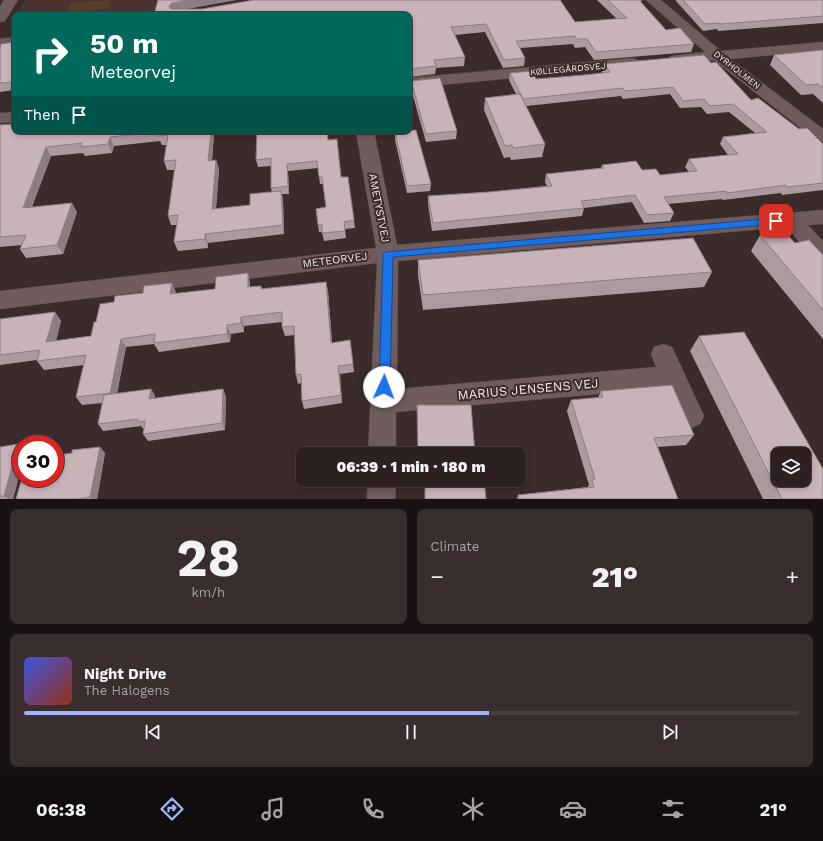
<!DOCTYPE html>
<meta charset="utf-8">
<style>
:root{--surface:#2d2020;--page:#392d2d;--text:#f1f3f6;--muted:#a7a3a5;--line:#483e3e;--accent:#a1b3fd}
body{margin:0;font-family:"Work Sans",sans-serif;background:var(--page);color:var(--text);height:100vh;display:flex;flex-direction:column;font-size:15px;white-space:nowrap}
*{box-sizing:border-box;margin:0}
p{font-size:13px;color:var(--muted)}
.icon{flex:none;width:22px;height:22px;fill:none;stroke:currentColor;stroke-width:2;stroke-linecap:round;stroke-linejoin:round}
.map{position:relative;height:499px;overflow:hidden}
.side{display:flex;flex-direction:column;gap:10px;padding:10px;background:#191212;flex:1}
.side>*{flex:none}
.guide{position:absolute;left:12px;top:12px;width:400px;height:122px;border-radius:8px;box-shadow:0 2px 6px #0003,0 0 0 1px var(--line);background:#00695c;color:#fff;overflow:hidden}
.tools{position:absolute;left:771px;top:447px;display:grid;gap:8px}
.tools a{display:grid;place-items:center;width:40px;height:40px;border-radius:8px;background:var(--surface);box-shadow:0 2px 6px #0003,0 0 0 1px var(--line);font-size:20px}
.speed{position:absolute;left:12px;top:435px;display:flex;gap:8px;font-size:20px;font-weight:700;text-align:center}
.speed>*{display:grid;place-content:center;width:52px;height:52px;border-radius:50%;background:var(--surface);box-shadow:0 2px 6px #0003,0 0 0 1px var(--line);line-height:1}
.speed .limit{border:6px solid #d22;background:#fff;color:#111}
.pin{position:absolute;display:grid;place-items:center;width:34px;height:34px;color:#fff;margin:-17px;border-radius:8px;box-shadow:0 2px 6px #0006}
.me{position:absolute;width:44px;margin:-22px;rotate:2deg;stroke-linejoin:round;filter:drop-shadow(0 0 3px #0008)}
.turn{display:flex;align-items:center;gap:14px;height:84px;padding:0 12px;font-size:18px}
.turn .icon{width:52px;height:52px;stroke-width:2.5}
.turn b{display:block;font-size:28px;line-height:34px}
.then{display:flex;align-items:center;height:38px;padding:0 12px;background:#0003;gap:8px;font-size:15px}
.big{font-size:30px;font-weight:800;line-height:1.1}
.side .tile{flex:1;display:flex;flex-direction:column;justify-content:center;gap:6px;min-width:0;padding:0 14px;border-radius:8px;background:var(--page)}
.side .dial{align-items:center;gap:0}
.dial b{font-size:52px;line-height:1}
.song{display:flex;align-items:center;gap:12px}
.cover{width:48px;height:48px;border-radius:6px;background:linear-gradient(135deg,hsl(230 70% 55%),hsl(10 70% 35%))}
.played{height:4px;border-radius:2px;background:linear-gradient(90deg,var(--accent) 60%,var(--line) 60%)}
.keys{display:flex;justify-content:space-around;direction:ltr}
.heat{display:flex;justify-content:space-between;align-items:center;font-size:22px;direction:ltr}
.side .tiles{flex:1;display:grid;gap:10px;grid-template-columns:1fr 1fr}
.tile:last-child{grid-column:span 2}
.trip{position:absolute;left:296px;top:447px;width:230px;height:40px;border-radius:8px;background:var(--surface);box-shadow:0 2px 6px #0003,0 0 0 1px var(--line);font-weight:800;line-height:40px;text-align:center}
.dock{display:flex;height:64px;justify-content:space-around;align-items:center;background:#120d0d;color:var(--muted)}
.dock .icon{width:28px;height:28px}
.dock .selected{color:var(--accent)}
.dock b{font-size:18px;color:var(--text)}
.map>svg:first-child{display:block}
.built{fill:#4b3332}
.green{fill:#5a3f28}
.lines{fill:none;stroke-linecap:round;stroke-linejoin:round}
.minor-casing{stroke:#554747;stroke-width:1}
.minor{fill:#705c5c;fill-rule:evenodd}
.wall{fill:#ac9a9f}
.shaded-wall{fill:#8c7d82}
.building{fill:#c8b3b9;stroke:#8c7d82;fill-rule:evenodd}
.route{fill:#1a73e8;stroke:#114b97}
.labels{text-anchor:middle;dominant-baseline:central;stroke-width:4;stroke-linejoin:round;paint-order:stroke}
.far-street-label{font-size:9px;fill:#f5e9e9;stroke:#3c2b2b}
.street-label{font-size:11px;fill:#f5e9e9;stroke:#3c2b2b}
.near-street-label{font-size:13px;fill:#f5e9e9;stroke:#3c2b2b}
</style>
<div class="map">
<svg width="823" height="499" viewBox="0 0 823 499">
<rect width="100%" height="100%" fill="#3c2b2b"/>
<!-- built -->
<path class="built" d="M25,0H235L147,15H17Z"/>
<!-- green -->
<path class="green" d="M111,0L108,9L67,12L70,3Z"/>
<g class="lines">
<!-- minor casing -->
<g class="minor-casing">
<path id="minor" d="M4,0H18L5,21L0,22V7Z
M646,0H661L721,51L823,42V50L731,59L823,129V142L817,141L714,60L676,64L671,62L668,59L671,56L705,52Z
M15,37V45L0,47V39Z
M633,58L638,60L641,63L638,66L409,88V78Z
M15,112V122L0,123V113Z
M356,131H374L397,245L823,210V224L808,225L823,241V262L816,260L786,227L398,261L397,389L656,367L651,354L654,347L663,344L672,347L704,416L700,424L691,428L682,424L665,388L396,412V454H368L377,263L0,309V291L376,248Z
M368,480H396L395,499H367Z"/>
</g>
<!-- minor -->
<use href="#minor" class="minor"/>
</g>
<!-- wall -->
<path class="wall" d="M158,0H236L186,9H202L254,0H560L575,22L617,19L597,0H642L641,2L666,30L680,28L694,44L691,52L594,60L585,47L575,48L573,44L520,48L525,58L524,66L503,68L485,32L455,35L465,57L464,66L436,68L435,74L409,77V15H154Z
M676,0H823V23L718,31L717,29L703,31L676,1Z
M15,42V90L0,92V48Z
M823,50V103L813,94L801,95L770,65L774,55Z
M711,63L751,100L799,129L823,144V190L782,195L781,193L723,200L722,199L668,204L674,213L670,221L644,223L632,202L584,208L582,216L432,231L428,204V196L489,192L547,186L545,182L546,174L601,168L602,165L642,170L660,175L689,172L685,167L689,159L728,155L720,144L723,137L755,133L729,112L707,114L701,107L680,108L670,94L623,99L621,96L526,106L545,144L542,157L511,160L510,157L504,158L484,110L485,98L516,94L509,80L510,73L536,79L603,73L602,72L604,64Z
M411,81L457,131L456,139L426,142L411,89Z
M0,125L15,131H217L216,133L214,134L212,161L216,160L219,169L216,209L250,205L272,192L271,188V166L258,167L256,160L328,140L341,177L354,220L355,228L345,229L346,238L324,241L322,232H319L318,225L326,207L323,184H320L318,168L288,171L289,194H282L283,200L284,234L208,243V248L178,251L174,242L177,225H171L168,216L174,170H167L164,161L166,145H162L160,141L114,146L112,153L85,156L83,153L51,156L32,207L77,212L63,254L26,258L20,249L22,245L0,247Z
M395,132L431,184L430,191L407,193L395,140Z
M760,235L795,243L823,255V339L751,251Z
M418,260L712,272L704,287L423,310L418,275Z
M250,282V287L261,286L262,289L326,282L328,291L332,343L350,340L354,372L340,374L342,403L304,409L302,401L301,383L298,384L296,375L295,335L285,336L282,327V322L244,326V332L231,334L230,342L159,352L154,344L126,347L117,394L151,389L155,396V399L223,389L226,397L225,430L148,441L143,434L144,428H142L141,426L103,431L98,424L102,403L82,405L76,397L84,365L44,370L37,361V360L0,365V319L55,312L61,321L56,341L91,336L96,322L114,302L176,292L175,294L215,289Z
M699,336L823,499H763L690,351Z
M601,391L694,435L686,445L657,447L678,499H517L518,495L588,487L589,485L567,411L571,400L598,398Z
M0,447L21,469L13,499H0Z
M105,453L97,499H16L22,478H45L44,484L51,483Z
M418,480H484L486,499H425V486H418Z"/>
<!-- shaded-wall -->
<path class="shaded-wall" d="M188,0H236L175,11L172,14L169,6L172,3Z
M211,131H213L214,134L211,170L208,161Z
M110,137L114,146L112,153L108,144Z
M46,147L51,156L28,217L23,208Z
M216,160L219,169L215,218L212,209Z
M287,164L288,171L289,194L288,186Z
M281,191L283,200L284,234L283,225Z
M72,203L77,212L63,254L57,245Z
M205,234L208,243V248L205,239Z
M248,273L250,282V296L248,287Z
M326,282L328,291L333,352L331,343Z
M172,283L176,292L174,303L170,294Z
M55,312L61,321L53,351L46,342Z
M241,317L244,326V332L241,323Z
M227,325L231,334L230,342L227,334Z
M121,339L126,347L115,401L110,393Z
M338,366L340,374L342,403L341,395Z
M151,389L155,396L154,407L149,399Z
M223,389L226,397L225,430L222,423Z
M18,444L21,447V469L13,499H8L4,496Z
M100,447L105,453L97,499H92L90,497Z
M37,478H45L42,492L36,485Z"/>
<!-- building -->
<path class="building" d="M158,0H188L172,3L169,6L171,9H202L254,0H560L575,22L627,18L608,0H639L666,30L680,28L694,44L596,52L587,39H577L575,36L516,41L525,58L504,60L486,24L451,27L465,57L434,60L436,66L409,69V15H154Z
M683,0H823V16L721,24L719,23L705,24Z
M15,42V82L0,83V48L1,44Z
M823,50V88L818,84L806,85L774,55Z
M704,55L711,63L716,62L751,100L758,98L799,129L807,128L823,144V183L787,187L786,185L727,193L726,191L664,197L674,213L647,215L635,195L581,201L584,208L433,223L428,196L489,192L552,186L546,174L604,168L602,165L636,161L642,170L656,169L660,175L697,171L689,159L738,154L723,137L767,132L733,104L710,106L704,99L683,101L673,87L625,91L623,88L523,99L510,73L532,71L536,79L585,75L610,72L604,64Z
M440,78L457,131L426,134L411,81Z
M520,94L545,144L513,148L512,145L505,146L485,98Z
M15,123V131H211L208,161L216,160L212,209L250,205V194L281,191L283,225L205,234V239L174,242L178,215L168,216L176,160L164,161L168,135L158,136L159,132L110,137L108,144L81,147L82,143L46,147L23,208L72,203L57,245L20,249L26,235L0,237V125L15,124Z
M416,130L431,184L407,186L395,132Z
M257,131H327L328,140L337,139L341,177H348L354,220L344,222L345,231L322,233V224L318,225L316,209L326,207L322,177H319L317,161L287,164L288,186L271,188V158L256,160Z
M784,231L795,243L809,240L823,255V310L760,235Z
M693,238L712,272L423,295L418,260Z
M248,273V287L261,286V289L326,282L331,343L350,340L353,364L338,366L341,395L302,401L301,374L296,375L294,326L282,327V312L241,317V323L227,325V334L154,343L155,334L121,339L110,393L76,397L86,355L37,361L40,350L0,355V319L55,312L46,342L91,336L94,322H96L100,304L114,302L115,296L143,293L144,286L172,283L170,294L215,289L216,277Z
M744,332L823,469V499H782L699,336ZM778,454H804V480H778Z
M672,385L694,435L654,438L678,499H519L518,495L594,487L592,480L595,479L571,400L603,397L601,391Z
M151,389L149,399L223,389L222,423L143,434L145,421L138,422V419L98,424L104,395Z
M417,405H471L475,454H418Z
M18,444L4,496H0V447Z
M100,447L90,497L77,499H16L22,478H37L36,485L51,483L52,478H55V466L58,455L72,453V450Z
M425,480H484L486,499H425Z"/>
<!-- route -->
<path class="route" d="M776,218L780,221L776,224L393,257L390,387L388,390L384,392L380,390L379,387L383,254L385,252Z"/>
<g class="labels">
<!-- far-street labels -->
<g class="far-street-label">
<text transform="translate(568 69) rotate(-5)">KØLLEGÅRDSVEJ</text>
<text transform="translate(737 70) rotate(38)">DYRHOLMEN</text>
</g>
<!-- street labels -->
<g class="street-label">
<text transform="translate(379 208) rotate(79)">AMETYSTVEJ</text>
<text transform="translate(335 260) rotate(-7)">METEORVEJ</text>
</g>
<!-- near-street labels -->
<g class="near-street-label">
<text transform="translate(528 389) rotate(-5)">MARIUS JENSENS VEJ</text>
</g>
</g>
</svg>
<div class="tools">
<a><svg class="icon" aria-label="layers" viewBox="0 0 24 24"><path d="M12 4l9 5-9 5-9-5zM3 14l9 5 9-5"/></svg></a>
</div>
<div class="speed"><div class="limit">30</div></div>
<div class="pin" style="left:776px;top:221px;background:#d93025"><svg class="icon" aria-label="arrive" viewBox="0 0 24 24"><path d="M6 21V4h12l-3 4 3 4H6"/></svg></div>
<svg class="me" style="left:384px;top:387px" viewBox="-20 -20 40 40"><circle r="19" fill="#fff"/><path d="M0-13L10 11 0 6-10 11z" fill="#1a73e8"/></svg>
<div class="trip">06:39 · 1 min · 180 m</div>
<div class="guide">
<div class="turn"><svg class="icon" aria-label="right" viewBox="0 0 24 24"><path d="M7 20v-9h11M14 6l5 5-5 5"/></svg><div><b>50 m</b>Meteorvej</div></div>
<div class="then">Then<svg class="icon" aria-label="arrive" viewBox="0 0 24 24"><path d="M6 21V4h12l-3 4 3 4H6"/></svg></div>
</div>
</div>
<section class="side">
<div class="tiles">
<div class="tile dial"><b>28</b><p>km/h</p></div>
<div class="tile"><p>Climate</p>
<div class="heat"><a>−</a><b class="big">21°</b><a>+</a></div>
</div>
<div class="tile">
<div class="song"><i class="cover"></i><div><b>Night Drive</b><p>The Halogens</p></div></div>
<div class="played"></div>
<div class="keys"><svg class="icon" aria-label="previous" viewBox="0 0 24 24"><path d="M18 5L8 12l10 7zM5 5v14"/></svg><svg class="icon" aria-label="pause" viewBox="0 0 24 24"><path d="M8 5v14M16 5v14"/></svg><svg class="icon" aria-label="next" viewBox="0 0 24 24"><path d="M6 5l10 7-10 7zM19 5v14"/></svg></div>
</div>
</div>
</section>
<nav class="dock">
<b>06:38</b>
<svg class="icon selected" aria-label="directions" viewBox="0 0 24 24"><path d="M12 3l9 9-9 9-9-9zM9 14v-3h6M13 9l2 2-2 2"/></svg>
<svg class="icon" aria-label="music" viewBox="0 0 24 24"><path d="M9 18V5l10-2v13"/><circle cx="6" cy="18" r="3"/><circle cx="16" cy="16" r="3"/></svg>
<svg class="icon" aria-label="phone" viewBox="0 0 24 24"><path d="M5 4h4l2 5-3 2q2 4 5 5l2-3 5 2v4C11 20 4 13 5 4z"/></svg>
<svg class="icon" aria-label="climate" viewBox="0 0 24 24"><path d="M12 3v18M4 7l16 10M4 17L20 7"/></svg>
<svg class="icon" aria-label="car" viewBox="0 0 24 24"><path d="M5 17H2v-5l4-1 3-4h7l3 4 3 1v5h-3M9 17h6M6 11h13"/><circle cx="7" cy="17" r="2"/><circle cx="17" cy="17" r="2"/></svg>
<svg class="icon" aria-label="filters" viewBox="0 0 24 24"><path d="M4 7h16M4 17h16"/><circle cx="9" cy="7" r="2"/><circle cx="15" cy="17" r="2"/></svg>
<b>21°</b>
</nav>
